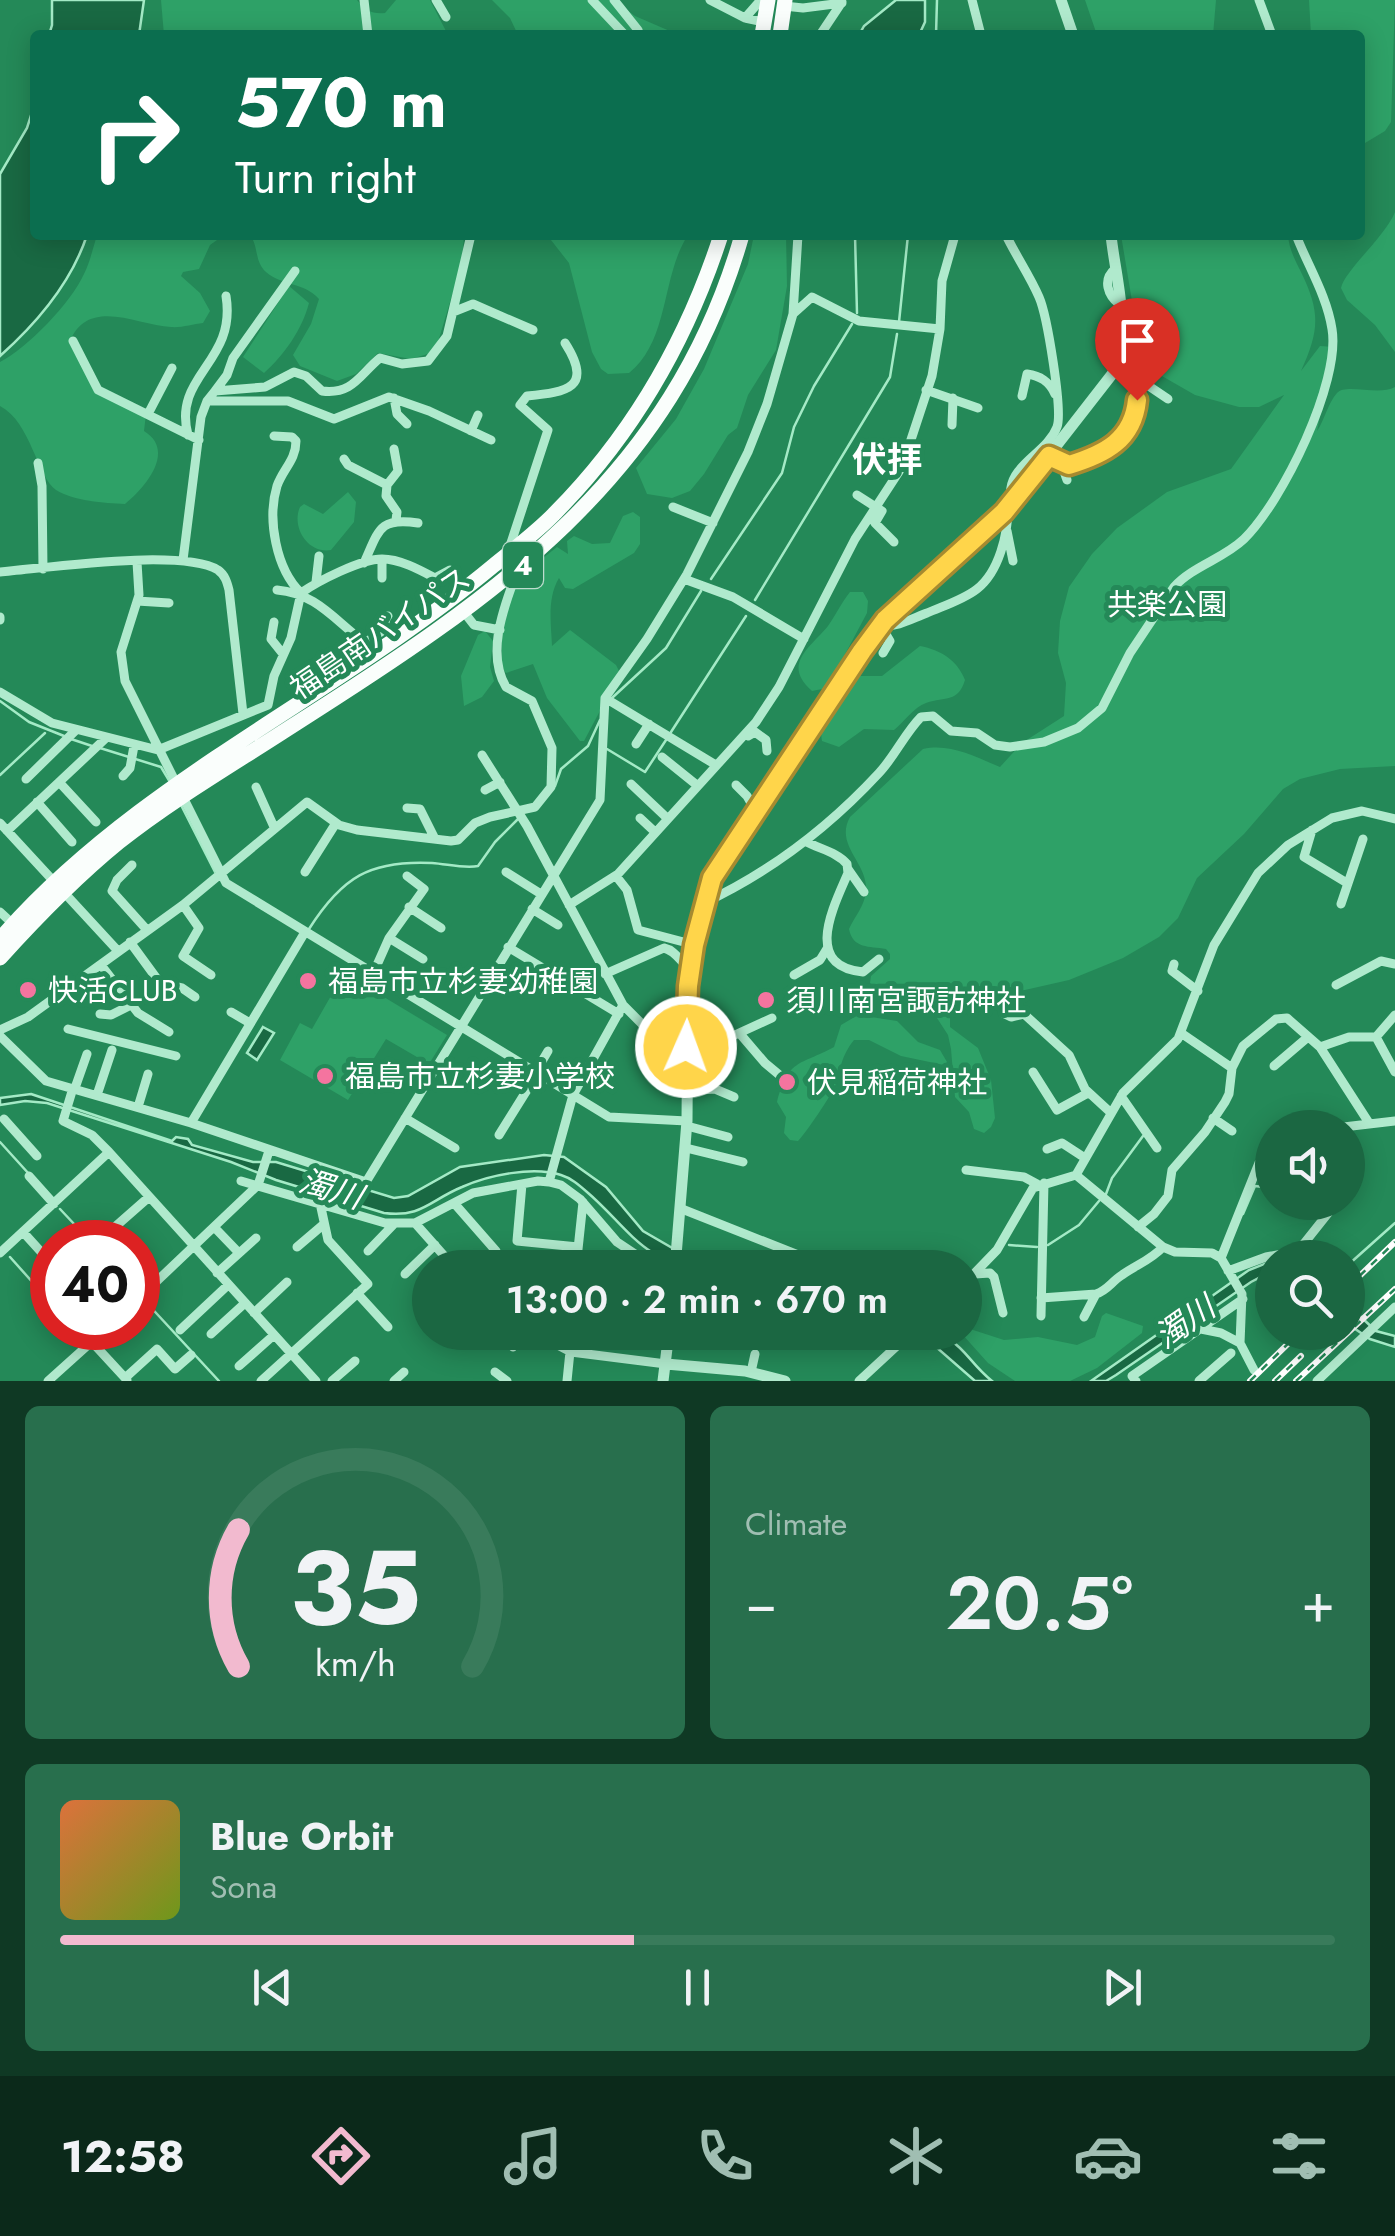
<!DOCTYPE html>
<meta charset="utf-8">
<style>
:root{--surface:#1b6742;--page:#286f4d;--text:#f1f3f6;--muted:#a0beb2;--line:#397b5b;--accent:#f2bacf}
body{margin:0;font-family:Jost,"Noto Sans JP",sans-serif;background:var(--page);color:var(--text);height:100vh;display:flex;flex-direction:column;font-size:38px;white-space:nowrap}
*{box-sizing:border-box;margin:0}
p{font-size:32px;color:var(--muted)}
.icon{flex:none;width:55px;height:55px;fill:none;stroke:currentColor;stroke-width:2;stroke-linecap:round;stroke-linejoin:round}
.map{position:relative;height:1381px;overflow:hidden}
.drawer{display:flex;flex-direction:column;gap:25px;padding:25px;background:#0f3924;flex:1}
.drawer>*{flex:none}
.hud{position:absolute;left:30px;top:30px;width:1335px;height:210px;border-radius:10px;box-shadow:0 5px 25px #0003;background:#0b6e4f;color:#fff;overflow:hidden}
.fabs{position:absolute;left:1255px;top:1110px;display:grid;gap:20px}
.fabs a{display:grid;place-items:center;width:110px;height:110px;border-radius:50%;background:var(--surface);box-shadow:0 5px 25px #0003;font-size:50px}
.speed{position:absolute;left:30px;top:1220px;display:flex;gap:20px;font-size:50px;font-weight:700;text-align:center}
.speed>*{display:grid;place-content:center;width:130px;height:130px;border-radius:50%;background:var(--surface);box-shadow:0 5px 25px #0003;line-height:1}
.speed .limit{border:15px solid #d22;background:#fff;color:#111}
.pin{position:absolute;display:grid;place-items:center;width:85px;height:85px;color:#fff;margin:-102px -42px;border-radius:50% 50% 50% 0;rotate:-45deg;box-shadow:0 0 10px #0007}
.pin .icon{rotate:45deg}
.me{position:absolute;width:110px;margin:-55px;rotate:2deg;stroke-linejoin:round;filter:drop-shadow(0 0 8px #0008)}
.turn{display:flex;align-items:center;gap:35px;height:210px;padding:0 40px;font-size:45px}
.turn .icon{width:130px;height:130px;stroke-width:2.5}
.turn b{display:block;font-size:70px;line-height:85px}
.big{font-size:75px;font-weight:600;line-height:1.1}
.drawer .card{flex:1;display:flex;flex-direction:column;justify-content:center;gap:15px;min-width:0;padding:0 35px;border-radius:15px;background:var(--page)}
.drawer .dial{align-items:center;gap:0}
.dial svg{height:260px;overflow:visible;fill:none;stroke:var(--line);stroke-width:7;stroke-linecap:round;text-anchor:middle}
.dial text{fill:var(--text);stroke:none}
.song{display:flex;align-items:center;gap:30px}
.cover{width:120px;height:120px;border-radius:15px;background:linear-gradient(135deg,hsl(20 70% 55%),hsl(80 70% 35%))}
.played{height:10px;border-radius:5px;background:linear-gradient(90deg,var(--accent) 45%,var(--line) 45%)}
.keys{display:flex;justify-content:space-around;direction:ltr}
.heat{display:flex;justify-content:space-between;align-items:center;font-size:55px;direction:ltr}
.drawer .tiles{flex:1;display:grid;gap:25px;grid-template-columns:1fr 1fr}
.card:last-child{grid-column:span 2}
.trip{position:absolute;left:412px;top:1250px;width:570px;height:100px;border-radius:50px;background:var(--surface);box-shadow:0 5px 25px #0003;font-weight:600;line-height:100px;text-align:center}
.tabs{display:flex;height:160px;justify-content:space-around;align-items:center;background:#0b291a;color:var(--muted)}
.tabs .icon{width:70px;height:70px}
.tabs .current{color:var(--accent)}
.tabs b{font-size:45px;color:var(--text)}
.map>svg:first-child{display:block}
.green{fill:#2ea167}
.water{fill:#196943;stroke:#a4eac6;stroke-width:2.5}
.lines{fill:none;stroke-linecap:round;stroke-linejoin:round}
.stream{stroke:#a4eac6;stroke-width:2.5}
.minor{stroke:#b0eacd;stroke-width:9}
.tertiary{stroke:#b0eacd;stroke-width:11}
.trunk{stroke:#fafefc;stroke-width:15}
.rail-casing{stroke:#fff;stroke-width:6}
.rail{stroke:#248958;stroke-width:2.5;stroke-dasharray:8;stroke-linecap:butt}
.route-casing{stroke:#a68a30;stroke-width:25}
.route{stroke:#ffd54a;stroke-width:18}
.poi-dot{fill:#f4749f;stroke:#248958;stroke-width:4}
.labels{text-anchor:middle;dominant-baseline:central;stroke-width:10;stroke-linejoin:round;paint-order:stroke}
.shield{fill:#248958;stroke:#bddccd;stroke-width:2.5}
.shield-label{font-size:28px;font-weight:bold;fill:#fff}
.park-label{font-size:30px;fill:#fff;stroke:#248958}
.street-label{font-size:30px;fill:#fff;stroke:#248958}
.poi-label{font-size:30px;fill:#fff;stroke:#248958;text-anchor:start}
.water-label{font-size:32px;font-style:italic;fill:#fff;stroke:#248958}
.quarter-label{font-size:35px;font-weight:bold;fill:#fff;stroke:#248958}
</style>
<div class="map">
<svg width="1395" height="1381" viewBox="0 0 1395 1381">
<rect width="100%" height="100%" fill="#248958"/>
<!-- green -->
<path class="green" d="M161,0H357C365,11 372,14 385,13L396,0H430L448,35H164Z
M492,0H614L635,16L679,35H518L510,18Z
M1085,0H1216L1213,35H1097Z
M1309,0H1395L1391,122L1385,131L1360,146V35H1311Z
M1395,212V352L1375,325L1347,300L1341,288C1345,270 1385,237 1395,212Z
M97,235H224L210,245L199,269L183,272L181,276L200,293L210,311L203,323C193,324 181,328 171,327C139,326 89,296 70,341L96,390L146,414L144,431C177,451 144,489 125,504C104,503 74,501 56,490C37,477 31,422 0,406V362C27,348 71,303 84,274C90,262 93,248 97,235Z
M250,235H464L462,262L438,342L431,353L411,359L378,353L356,374L337,381L300,366L293,355L311,324L319,299C304,282 282,286 266,272C254,261 259,247 250,235Z
M547,235H688C661,276 670,340 629,373L608,374L601,369L592,352L569,263Z
M754,235H786L787,286L776,350L748,395L737,428L728,435L704,474L690,491L672,498L647,494L636,468L676,419L704,369L748,264Z
M1121,235H1288C1289,249 1295,260 1301,272C1321,313 1319,331 1301,371L1320,346L1334,347L1317,431C1324,421 1328,403 1337,393C1346,383 1378,396 1395,387V766L1340,769L1300,779L1283,789L1244,834L1197,878L1178,918L1159,937L1123,958L1069,980L998,996L898,1004L870,983L871,976L890,959V954L886,949C869,946 853,949 849,929C855,916 864,907 866,892C869,863 834,846 850,817L923,749C951,743 975,757 1000,767L1022,743L1064,716L1066,683L1058,653L1060,621L1069,587L1092,554L1117,528L1167,492L1231,469L1284,395L1259,407H1239L1195,395L1148,368L1135,348L1132,301Z
M289,286L309,303C302,330 284,355 264,373L243,357Z
M348,492L356,502L354,522L331,550C308,554 291,527 300,507L304,504L323,514Z
M633,512L640,517V544L634,553L573,589L565,588L559,578C547,598 551,623 552,646L570,630L616,665L620,673L584,741H580L547,698L533,664L506,673L502,668V628L510,595L518,578L557,547L568,554L567,541L574,536L592,544L610,543L623,516Z
M850,592H863L868,601L867,613L827,688L812,691C781,664 811,647 828,626C836,615 841,603 850,592Z
M485,631L493,641L490,667L494,681L482,697L464,706L461,676L478,635Z
M920,646C941,650 957,660 965,680C958,703 946,696 926,703C914,707 904,722 894,730L864,729L839,747L822,741C817,718 841,690 857,676H882Z
M344,973L447,1035L429,1064L386,1039L348,1100L280,1060L300,1023L312,1029Z
M946,1009L950,1013V1027L978,1048L991,1080L995,1118L991,1127L984,1133L974,1129L969,1112L955,1097L951,1049L948,1035L937,1018Z
M858,1015L897,1021L918,1042L940,1050L947,1062L944,1065L901,1056L869,1040H854C841,1056 841,1068 835,1086C833,1093 803,1137 798,1141L790,1140L784,1133L786,1117L777,1102C789,1058 799,1066 834,1047L841,1025Z
M1106,1313L1143,1326L1142,1333L1097,1368L1070,1381H1015L988,1363L962,1334L967,1328L1004,1340L1038,1337L1077,1345L1095,1337L1102,1316Z"/>
<!-- water -->
<path class="water" d="M52,0H144L139,35H49L52,25Z
M896,0H925V22L919,35H859L864,26Z
M35,103V235H87C71,284 37,323 0,356V174L27,128Z
M263,1027L274,1033L257,1060L247,1053Z
M31,1094L172,1141L176,1137L188,1139L192,1145L253,1162H276L394,1198L408,1196L460,1167L544,1155L564,1157L606,1187L643,1231L705,1267C645,1267 627,1226 587,1192C579,1185 571,1178 561,1175C533,1166 489,1175 462,1187C430,1200 422,1218 384,1213L276,1180L231,1162L47,1103L25,1101L0,1105V1098Z
M1272,1261V1271L1251,1282L1116,1375L1106,1381H1091L1249,1270Z
M1348,1305L1376,1331L1395,1336V1347L1370,1339L1348,1324Z
M920,1333C960,1332 964,1359 992,1381H975Z"/>
<g class="lines">
<!-- stream -->
<path class="stream" d="M936,35L937,0
M855,235L857,313
M899,322L908,235
M711,579L782,473L794,427L814,386L852,324
M755,600L890,377L897,334
M613,697L666,648L701,591
M0,701L29,722L64,736
M671,732L746,616
M71,739L92,746
M100,748L161,767L170,782
M607,749L645,772L666,740
M0,775L45,733
M555,786L561,769L588,746L600,720
M180,803L215,872
M309,929C342,877 370,860 432,863C447,864 465,869 478,866L495,842L519,818
M0,1142L29,1174
M1106,1194L1112,1178L1143,1136
M60,1209L91,1242
M1243,1214L1255,1186L1263,1187L1271,1176
M1009,1245L1037,1247
M1048,1245L1079,1225L1099,1201
M10,1257L52,1304
M497,1257L508,1268
M1348,1265L1395,1223
M145,1301L219,1381"/>
<!-- minor -->
<path class="minor" d="M364,0L368,35
M436,0L446,17
M592,0L625,35
M614,0L638,30L633,35
M710,0L745,18L764,22
M972,0L981,35
M1259,0L1272,35
M784,6L803,8L842,3
M745,18L759,2L768,3
M820,35L842,2
M1006,235C1016,256 1030,276 1039,297C1047,315 1063,411 1057,427C1046,456 1002,466 1012,503
M1115,269C1102,280 1108,295 1119,304
M453,312L473,304L533,330
M793,314L812,297L859,321L940,329
M73,341L98,390L199,440
M1131,374L1168,399
M926,390L978,408
M215,391L227,375L233,358L295,271
M1022,396L1027,374C1040,376 1049,381 1055,394
M394,398L397,414L407,424
M207,401H288L334,419L389,397L429,411L491,440
M148,414L172,368
M952,425L953,398
M471,431L478,415
M188,435C172,375 237,363 226,296
M274,436L292,437L296,441C296,460 283,469 277,486C267,519 276,569 301,593
M1049,456L1069,465C1118,450 1147,429 1131,374L1117,364
M344,459L348,465L387,485L386,496L397,512L396,520
M38,463L42,486L43,569
M1061,463L1067,480
M387,485L398,471L394,449
M857,495L882,511L875,523L894,542
M673,507L713,523
M1007,531L1013,561
M508,552L548,430L520,405L527,396C567,392 594,388 565,343
M382,559V578
M183,560L201,417L207,401L215,391L265,387L294,372L306,376L322,391C353,395 360,374 380,358L402,364L428,361L447,336L471,235
M137,562L139,595L121,652L125,681L226,883L609,1117L687,1121
M364,563C379,530 379,517 418,523
M0,572C47,568 181,548 218,570C225,575 227,582 229,590L243,714
M684,579L733,597L804,639
M316,582L319,556
M277,590C314,593 332,617 360,639L368,641L382,631L388,616
M137,601L169,603
M467,616L474,625L500,630
M0,617V620
M274,622L271,639L283,654
M883,653L890,641L881,626C898,627 911,619 927,613C943,606 963,600 977,589C999,572 1008,534 1008,508
M0,692L52,723L158,750L268,705L274,676L291,638L301,593C318,581 361,559 382,559C400,559 420,570 435,578L450,570
M605,698L716,765
M748,736L755,732L766,740L767,751
M636,744L649,724
M482,755L527,826L623,1005L642,1024L686,1034
M662,757L698,786
M123,776L130,768L134,746
M26,779L76,730
M59,782L96,822
M631,784L667,818
M736,785L747,796L755,810
M256,787L274,827
M485,790L500,782
M37,802L72,842
M407,808L420,809L435,839
M640,818L655,832
M0,823L118,951
M1312,830L1304,857L1347,883
M7,831L106,738
M805,841C819,849 837,852 847,864L848,873C834,906 802,966 863,972L879,959
M132,865L117,880L112,891L147,930
M848,869L864,892
M305,872L336,823
M506,872L541,894
M616,876L627,890L638,930L695,945
M704,903C770,872 829,827 879,773C895,756 905,733 921,717L933,716L951,731L977,733L995,745L1010,747L1044,742L1078,728L1102,708L1130,653L1174,587C1193,566 1223,559 1244,539C1282,502 1341,382 1332,329C1327,296 1308,266 1296,235
M1341,904L1363,839
M183,905L199,928L183,956L211,975
M569,905L618,874L756,722L779,687L855,539L902,467L932,376L940,329L942,281L955,235
M409,907L441,928
M532,909L558,925
M0,912L13,924
M389,938L423,959
M130,942L160,983L182,988L195,997
M508,947L619,1014
M1174,964L1172,971L1198,991
M101,965L138,1013L169,1032
M373,974L389,938L424,889L407,876
M605,974L664,948C677,951 680,963 691,969
M794,975L820,960L828,947
M1336,985L1381,961L1395,964
M147,993L160,983
M231,1012L250,1023
M1003,1013L1011,1017L1024,1014L1069,1055L1085,1089L1110,1112
M100,1014L111,1015L131,1005
M68,1029L176,1056
M0,1030L28,1017L183,905L307,802L339,825L357,830L451,841L458,840L475,823L490,817L535,807L551,787L552,748L532,701L506,687C487,655 502,612 514,580
M1181,1033L1232,1068
M741,1035L765,1063L783,1078
M0,1036L46,1081L191,1123L366,1182L600,800L605,698L647,639L687,574L748,452L767,404L793,314L798,235
M1376,1037L1395,1072
M686,1047L713,1045L772,1018
M1320,1047L1369,1123
M1274,1066L1308,1037
M1033,1072L1057,1110L1088,1093
M535,1073L548,1051
M73,1088L63,1121L92,1135L109,1152L316,1381
M75,1088L87,1054
M686,1091L715,1089L734,1097
M97,1095L112,1050
M1121,1096L1157,1148
M138,1107L148,1074
M405,1118L455,1148
M1213,1118L1232,1131
M4,1119L37,1156
M191,1123L305,932
M687,1126L728,1137
M1335,1128L1395,1121
M499,1135L537,1074
M686,1148L743,1162
M1047,1149L1062,1143L1085,1158
M1259,1163L1272,1172
M966,1170L1024,1177L1037,1184
M1076,1175L1163,1247L1175,1252L1212,1253L1221,1258L1242,1294L1240,1343L1254,1370
M29,1176L54,1204
M241,1181L385,1223H415L455,1268
M549,1182L573,1095L623,1005
M522,1184L517,1241L578,1247
M454,1203L496,1251
M682,1209L831,1268
M415,1223L473,1193L538,1181L549,1182L561,1185L580,1199L617,1242L656,1268
M116,1226L149,1197
M1138,1227L1154,1214L1168,1196L1172,1170L1205,1132L1225,1102L1229,1094L1232,1068L1243,1046L1276,1019L1287,1018L1320,1047L1349,1037H1376L1395,1015
M215,1228L239,1253
M23,1232L52,1264
M297,1247L324,1224
M368,1251L395,1223
M0,1253L109,1152
M1221,1258L1259,1163L1272,1153
M576,1268L583,1202
M1228,1271L1266,1257L1298,1251L1337,1202
M217,1273L256,1238
M405,1274L435,1245
M975,1274L990,1273L994,1277L1003,1313
M965,1283L997,1250L1033,1188L1076,1175L1123,1093L1178,1039L1214,945L1258,873L1288,845L1332,818L1362,811L1395,819
M357,1293L388,1327
M1041,1298L1096,1294
M138,1299L258,1185L269,1151
M51,1308L52,1309
M254,1313L287,1282
M1041,1316L1044,1183
M1084,1317L1096,1294C1108,1290 1111,1282 1122,1275C1136,1265 1151,1260 1163,1247
M69,1328L86,1346
M1201,1329L1221,1333L1240,1343
M180,1330L228,1285
M533,1332L571,1352L666,1364
M211,1334L245,1303
M91,1341L127,1380
M513,1347L525,1332
M239,1366L274,1335
M495,1372L507,1381
M751,1372L755,1354
M125,1378L157,1349L175,1369L191,1355
M48,1381L107,1328
M261,1381L368,1284L328,1240L320,1203
M332,1381L355,1361
M394,1381L404,1372
M567,1381L572,1332
M859,1381L912,1332
M1136,1381L1132,1376L1243,1299
M1199,1381L1231,1353
M1317,1381L1395,1307"/>
<!-- tertiary -->
<path class="tertiary" d="M1061,0L1073,35
M675,1268L687,1121L688,986L695,945L712,879L757,807L885,621L1004,513L1113,373C1133,334 1115,276 1111,235
M666,1364L745,1371L785,1381
M663,1381L669,1332"/>
<!-- trunk -->
<path class="trunk" d="M762,35L768,0
M780,35L785,0
M0,939C137,781 334,698 493,566C515,548 537,532 556,512C634,433 687,340 721,235
M0,958C38,916 76,877 119,842C172,800 232,765 289,728C492,599 672,480 742,235"/>
<!-- rail casing -->
<g class="rail-casing">
<path id="rail" d="M1348,1287L1395,1242
M1250,1381L1300,1332
M1275,1381L1301,1356
M1296,1381L1395,1289"/>
</g>
<!-- rail -->
<use href="#rail" class="rail"/>
</g>
<g class="lines">
<!-- route casing -->
<g class="route-casing">
<path id="route" d="M686,1047L688,986L694,945L712,878L862,651L885,620L1004,512L1049,456L1069,465C1105,454 1133,440 1137,400"/>
</g>
<!-- route -->
<use href="#route" class="route"/>
</g>
<!-- markers -->
<g class="poi-dot">
<circle cx="308" cy="981" r="10"/>
<circle cx="28" cy="990" r="10"/>
<circle cx="766" cy="1000" r="10"/>
<circle cx="325" cy="1076" r="10"/>
<circle cx="787" cy="1082" r="10"/>
</g>
<g class="labels">
<!-- shield labels -->
<rect class="shield" x="503" y="542" width="40" height="46" rx="8"/>
<g class="shield-label">
<text x="523" y="565">4</text>
</g>
<!-- park labels -->
<g class="park-label">
<text x="1167" y="604">共楽公園</text>
</g>
<!-- street labels -->
<g class="street-label">
<text transform="translate(380 633) rotate(-34)">福島南バイパス</text>
</g>
<!-- poi labels -->
<g class="poi-label">
<text x="328" y="981">福島市立杉妻幼稚園</text>
<text x="48" y="990">快活CLUB</text>
<text x="786" y="1000">須川南宮諏訪神社</text>
<text x="345" y="1076">福島市立杉妻小学校</text>
<text x="807" y="1082">伏見稲荷神社</text>
</g>
<!-- water labels -->
<g class="water-label">
<text transform="translate(331 1189) rotate(17)">濁川</text>
<text transform="translate(1185 1322) rotate(-35)">濁川</text>
</g>
<!-- quarter labels -->
<g class="quarter-label">
<text x="887" y="460">伏拝</text>
</g>
</g>
</svg>
<div class="fabs">
<a><svg class="icon" aria-label="sound" viewBox="0 0 24 24"><path d="M4 9h4l5-4v14l-5-4H4zM17 9q2 3 0 6"/></svg></a>
<a><svg class="icon" aria-label="search" viewBox="0 0 24 24"><circle cx="10" cy="10" r="6"/><path d="M15 15l6 6"/></svg></a>
</div>
<div class="speed"><div class="limit">40</div></div>
<div class="pin" style="left:1137px;top:400px;background:#d93025"><svg class="icon" aria-label="arrive" viewBox="0 0 24 24"><path d="M6 21V4h12l-3 4 3 4H6"/></svg></div>
<svg class="me" style="left:686px;top:1047px" viewBox="-20 -20 40 40"><circle r="17" fill="#ffd54a" stroke="#fff" stroke-width="3"/><path d="M0-11L8 9 0 5-8 9z" fill="#fff"/></svg>
<div class="trip">13:00 · 2 min · 670 m</div>
<div class="hud">
<div class="turn"><svg class="icon" aria-label="right" viewBox="0 0 24 24"><path d="M7 20v-9h11M14 6l5 5-5 5"/></svg><div><b>570 m</b>Turn right</div></div>
</div>
</div>
<section class="drawer">
<div class="tiles">
<div class="card dial"><svg viewBox="0 0 100 80">
<path d="M14 69A42 42 0 1 1 86 69"/>
<path d="M14 69A42 42 0 0 1 14 27" stroke="#f2bacf"/>
<text x="50" y="56" font-size="32" font-weight="700">35</text>
<text x="50" y="72" font-size="11">km/h</text>
</svg></div>
<div class="card"><p>Climate</p>
<div class="heat"><a>−</a><b class="big">20.5°</b><a>+</a></div>
</div>
<div class="card">
<div class="song"><i class="cover"></i><div><b>Blue Orbit</b><p>Sona</p></div></div>
<div class="played"></div>
<div class="keys"><svg class="icon" aria-label="previous" viewBox="0 0 24 24"><path d="M18 5L8 12l10 7zM5 5v14"/></svg><svg class="icon" aria-label="pause" viewBox="0 0 24 24"><path d="M8 5v14M16 5v14"/></svg><svg class="icon" aria-label="next" viewBox="0 0 24 24"><path d="M6 5l10 7-10 7zM19 5v14"/></svg></div>
</div>
</div>
</section>
<nav class="tabs">
<b>12:58</b>
<svg class="icon current" aria-label="directions" viewBox="0 0 24 24"><path d="M12 3l9 9-9 9-9-9zM9 14v-3h6M13 9l2 2-2 2"/></svg>
<svg class="icon" aria-label="music" viewBox="0 0 24 24"><path d="M9 18V5l10-2v13"/><circle cx="6" cy="18" r="3"/><circle cx="16" cy="16" r="3"/></svg>
<svg class="icon" aria-label="phone" viewBox="0 0 24 24"><path d="M5 4h4l2 5-3 2q2 4 5 5l2-3 5 2v4C11 20 4 13 5 4z"/></svg>
<svg class="icon" aria-label="climate" viewBox="0 0 24 24"><path d="M12 3v18M4 7l16 10M4 17L20 7"/></svg>
<svg class="icon" aria-label="car" viewBox="0 0 24 24"><path d="M5 17H2v-5l4-1 3-4h7l3 4 3 1v5h-3M9 17h6M6 11h13"/><circle cx="7" cy="17" r="2"/><circle cx="17" cy="17" r="2"/></svg>
<svg class="icon" aria-label="filters" viewBox="0 0 24 24"><path d="M4 7h16M4 17h16"/><circle cx="9" cy="7" r="2"/><circle cx="15" cy="17" r="2"/></svg>
</nav>
